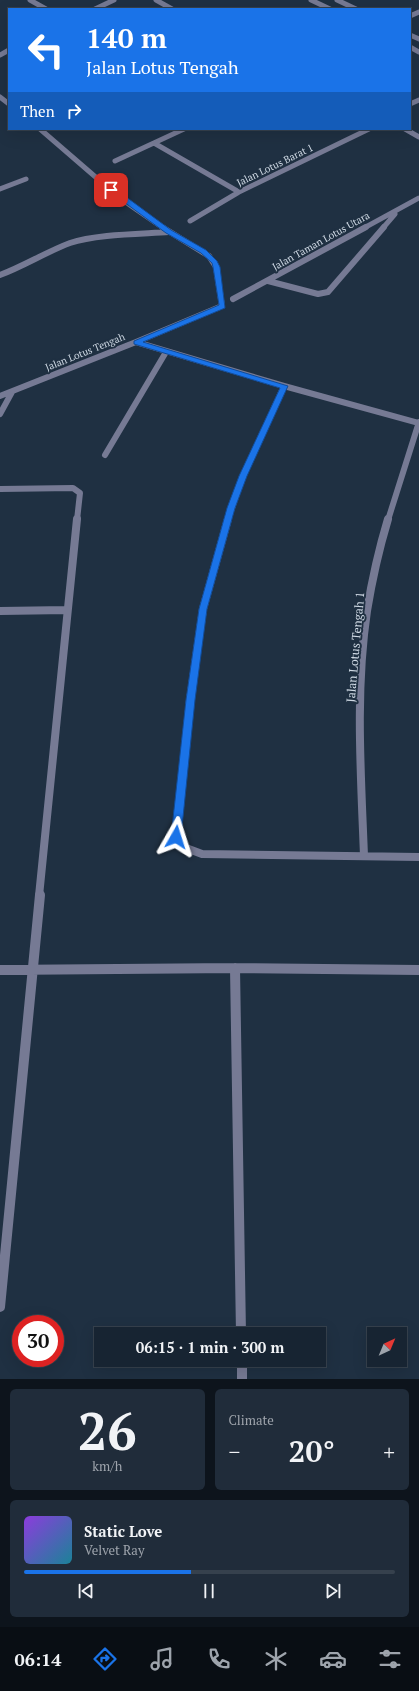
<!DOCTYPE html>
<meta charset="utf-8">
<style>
:root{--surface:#172432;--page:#202c3a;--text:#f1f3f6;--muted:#9ea4ac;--line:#36414d;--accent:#1a73e8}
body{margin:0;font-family:"PT Serif",serif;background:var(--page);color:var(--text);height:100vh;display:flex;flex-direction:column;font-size:15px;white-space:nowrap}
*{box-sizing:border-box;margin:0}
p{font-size:13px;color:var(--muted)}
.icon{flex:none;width:22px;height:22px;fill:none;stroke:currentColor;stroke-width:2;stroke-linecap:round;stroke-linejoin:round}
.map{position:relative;height:1379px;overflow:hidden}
.drawer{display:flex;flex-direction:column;gap:10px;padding:10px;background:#0d141c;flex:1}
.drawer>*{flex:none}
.guide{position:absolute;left:8px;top:8px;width:403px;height:122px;border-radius:0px;box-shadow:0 4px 16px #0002,0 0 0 1px var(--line);background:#1a73e8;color:#fff;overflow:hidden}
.needle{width:26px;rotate:44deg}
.fabs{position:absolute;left:367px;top:1327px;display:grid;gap:8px}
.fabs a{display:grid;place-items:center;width:40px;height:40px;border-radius:0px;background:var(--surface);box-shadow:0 4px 16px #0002,0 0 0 1px var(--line);font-size:20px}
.speed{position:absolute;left:12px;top:1315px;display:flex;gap:8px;font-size:20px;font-weight:700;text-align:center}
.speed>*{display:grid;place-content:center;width:52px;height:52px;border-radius:50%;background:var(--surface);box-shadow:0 4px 16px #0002,0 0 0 1px var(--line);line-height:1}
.speed .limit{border:6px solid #d22;background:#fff;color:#111}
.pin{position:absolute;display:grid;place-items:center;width:34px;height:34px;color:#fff;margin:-17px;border-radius:8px;box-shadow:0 2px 6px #0006}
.me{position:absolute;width:44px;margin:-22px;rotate:6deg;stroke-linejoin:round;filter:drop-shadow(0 0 3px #0008)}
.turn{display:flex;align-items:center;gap:14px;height:84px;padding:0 12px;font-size:18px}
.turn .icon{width:52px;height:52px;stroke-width:2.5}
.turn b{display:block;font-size:28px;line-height:34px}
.then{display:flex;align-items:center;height:38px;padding:0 12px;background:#0003;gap:8px;font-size:15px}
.big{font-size:30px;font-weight:800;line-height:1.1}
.drawer .card{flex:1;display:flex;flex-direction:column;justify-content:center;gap:6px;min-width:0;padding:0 14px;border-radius:6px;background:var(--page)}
.drawer .dial{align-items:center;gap:0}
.dial b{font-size:52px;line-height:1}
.song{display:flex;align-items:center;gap:12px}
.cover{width:48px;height:48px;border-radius:6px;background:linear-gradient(135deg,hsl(270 70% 55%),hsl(190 70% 35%))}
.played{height:4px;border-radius:2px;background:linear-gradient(90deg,var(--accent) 45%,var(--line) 45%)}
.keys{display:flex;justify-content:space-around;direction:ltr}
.heat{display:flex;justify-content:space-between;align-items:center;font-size:22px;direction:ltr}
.drawer .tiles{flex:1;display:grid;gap:10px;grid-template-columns:1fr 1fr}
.card:last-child{grid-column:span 2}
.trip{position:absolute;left:94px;top:1327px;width:232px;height:40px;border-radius:0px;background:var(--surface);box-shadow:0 4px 16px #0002,0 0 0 1px var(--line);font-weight:800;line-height:40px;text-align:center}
.tab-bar{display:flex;height:64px;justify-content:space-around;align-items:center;background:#090e14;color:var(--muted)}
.tab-bar .icon{width:28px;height:28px}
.tab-bar .active{color:var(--accent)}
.tab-bar b{font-size:18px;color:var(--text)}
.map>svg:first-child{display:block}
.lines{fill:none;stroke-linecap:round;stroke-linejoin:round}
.street-far3{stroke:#767a94;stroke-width:5}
.street-far2{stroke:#767a94;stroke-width:6}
.street-far1{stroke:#767a94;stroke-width:8}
.street{stroke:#767a94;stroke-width:10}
.route{fill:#1a73e8;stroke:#114b97}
.labels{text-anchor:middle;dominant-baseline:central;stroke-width:4;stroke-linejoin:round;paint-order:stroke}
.far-street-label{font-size:10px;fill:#cfd9e4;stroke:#1f3042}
.street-label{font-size:12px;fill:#cfd9e4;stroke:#1f3042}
</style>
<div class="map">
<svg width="419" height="1379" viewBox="0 0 419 1379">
<rect width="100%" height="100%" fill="#1f3042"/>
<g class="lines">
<!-- street-far3 -->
<path class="street-far3" d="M30,0L46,9
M156,0L172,9
M311,0L330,9
M337,0L356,9
M95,9L114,0
M410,16L419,12
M410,35L419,39
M410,47L419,52
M0,55L9,50
M0,97L9,104
M410,104L419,100
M40,129L121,199L163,228
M405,129L419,137
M154,143L239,192
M115,161L184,129
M0,189L26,179
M190,221L239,192L369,129
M364,228L419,198
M383,228L395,214"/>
<!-- street-far2 -->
<path class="street-far2" d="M0,275C24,266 46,252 70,243C96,234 141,234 169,232
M268,281L318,294L328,292L384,227
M233,299L366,227
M136,342L222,306L216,267L209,256L162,227
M0,396L136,342L284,386L419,423
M0,414L12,392
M105,455L166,352
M0,489L73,488L80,493L77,520
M228,520L243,476L284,386
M388,520L419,422"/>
<!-- street-far1 -->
<path class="street-far1" d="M228,519L203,609L190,700L176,837L186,848L202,854L419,857
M0,611L67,610
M364,856C361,775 355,692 367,611C372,580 379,549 388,519
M39,896L77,519"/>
<!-- street -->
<path class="street" d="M235,968L241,1334
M0,970L235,968L419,970
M0,1307L40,895
M242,1360V1379"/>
</g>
<!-- route -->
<path class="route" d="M109,188H114L171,230L206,250L217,261L220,267L225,308L143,342L288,386L247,476L235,508L207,609L195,700L181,837L176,842L171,837L186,700L199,609L227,508L239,476L280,388L134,344V341L219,305L213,267L212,263L201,253L166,233L109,191Z"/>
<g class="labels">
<!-- far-street labels -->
<g class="far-street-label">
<text transform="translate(275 165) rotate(-26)">Jalan Lotus Barat 1</text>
<text transform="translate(321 241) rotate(-29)">Jalan Taman Lotus Utara</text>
<text transform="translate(85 352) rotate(-22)">Jalan Lotus Tengah</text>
</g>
<!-- street labels -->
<g class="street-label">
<text transform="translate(355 647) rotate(-85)">Jalan Lotus Tengah 1</text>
</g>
</g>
</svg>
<div class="fabs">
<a><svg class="needle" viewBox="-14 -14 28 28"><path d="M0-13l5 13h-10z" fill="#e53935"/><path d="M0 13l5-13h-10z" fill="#9ea4ac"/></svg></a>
</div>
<div class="speed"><div class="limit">30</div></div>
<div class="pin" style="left:111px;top:190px;background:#d93025"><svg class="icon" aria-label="arrive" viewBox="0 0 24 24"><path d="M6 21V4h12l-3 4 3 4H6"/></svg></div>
<svg class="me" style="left:176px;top:837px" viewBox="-20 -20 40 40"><path d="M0-17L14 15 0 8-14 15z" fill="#1a73e8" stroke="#fff" stroke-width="4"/></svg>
<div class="trip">06:15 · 1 min · 300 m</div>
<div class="guide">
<div class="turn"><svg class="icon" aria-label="left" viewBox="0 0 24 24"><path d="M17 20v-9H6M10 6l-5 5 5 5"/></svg><div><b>140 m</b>Jalan Lotus Tengah</div></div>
<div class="then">Then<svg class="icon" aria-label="right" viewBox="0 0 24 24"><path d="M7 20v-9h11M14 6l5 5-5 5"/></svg></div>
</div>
</div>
<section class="drawer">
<div class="tiles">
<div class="card dial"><b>26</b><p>km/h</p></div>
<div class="card"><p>Climate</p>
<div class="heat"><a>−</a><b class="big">20°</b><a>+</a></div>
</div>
<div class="card">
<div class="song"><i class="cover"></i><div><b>Static Love</b><p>Velvet Ray</p></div></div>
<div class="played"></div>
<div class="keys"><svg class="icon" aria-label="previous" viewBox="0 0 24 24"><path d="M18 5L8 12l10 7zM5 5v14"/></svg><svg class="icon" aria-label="pause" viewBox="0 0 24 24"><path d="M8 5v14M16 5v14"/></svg><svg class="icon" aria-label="next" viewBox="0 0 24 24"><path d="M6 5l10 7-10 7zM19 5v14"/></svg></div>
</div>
</div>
</section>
<nav class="tab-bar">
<b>06:14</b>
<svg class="icon active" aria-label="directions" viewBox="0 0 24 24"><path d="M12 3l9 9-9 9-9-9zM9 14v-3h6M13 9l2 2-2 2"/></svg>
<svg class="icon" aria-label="music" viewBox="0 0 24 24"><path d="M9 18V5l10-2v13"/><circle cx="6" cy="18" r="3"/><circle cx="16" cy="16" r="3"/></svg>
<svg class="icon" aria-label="phone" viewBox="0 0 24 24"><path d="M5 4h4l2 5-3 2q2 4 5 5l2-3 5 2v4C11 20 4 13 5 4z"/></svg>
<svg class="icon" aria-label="climate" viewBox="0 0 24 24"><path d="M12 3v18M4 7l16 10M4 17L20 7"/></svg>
<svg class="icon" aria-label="car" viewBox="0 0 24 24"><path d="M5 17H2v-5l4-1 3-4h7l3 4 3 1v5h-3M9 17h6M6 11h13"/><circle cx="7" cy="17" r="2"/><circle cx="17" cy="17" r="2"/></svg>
<svg class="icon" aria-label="filters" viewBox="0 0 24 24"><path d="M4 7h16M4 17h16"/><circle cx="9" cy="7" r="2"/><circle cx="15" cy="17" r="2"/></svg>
</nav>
